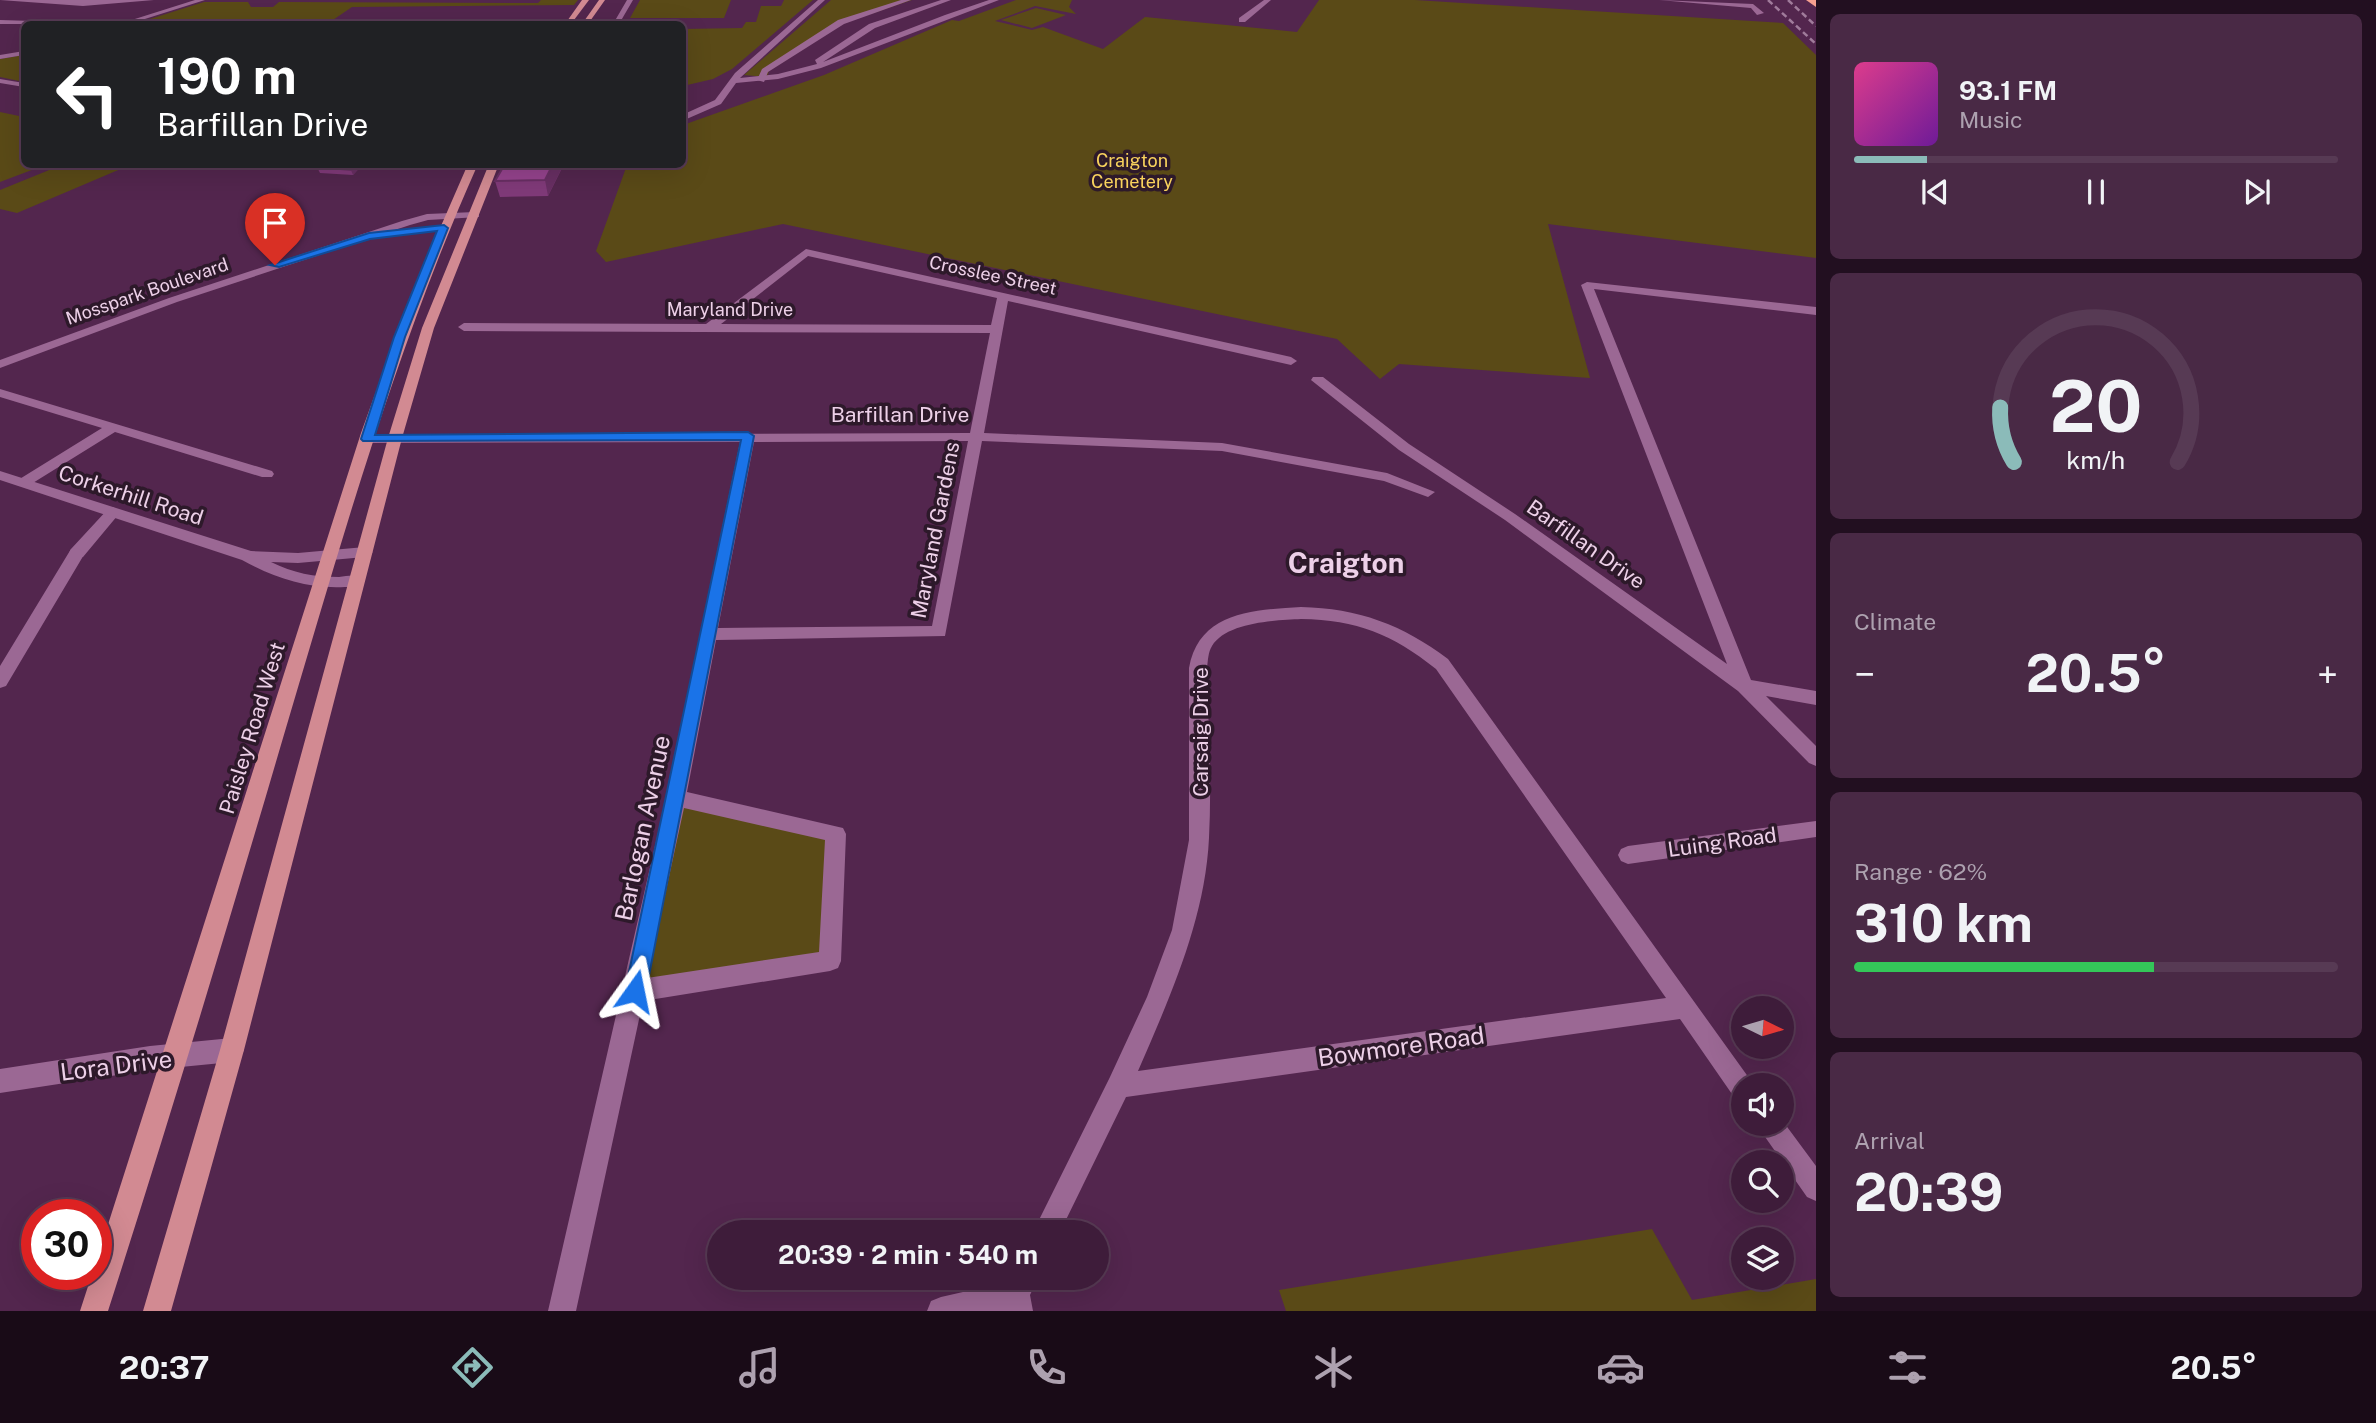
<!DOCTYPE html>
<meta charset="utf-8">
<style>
:root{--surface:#3e1c3a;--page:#492945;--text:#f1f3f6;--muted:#ada1af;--line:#573a54;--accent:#8bbbb9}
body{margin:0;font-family:"Public Sans",sans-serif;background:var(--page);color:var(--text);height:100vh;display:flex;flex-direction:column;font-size:26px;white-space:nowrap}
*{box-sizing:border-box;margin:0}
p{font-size:23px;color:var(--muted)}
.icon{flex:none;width:38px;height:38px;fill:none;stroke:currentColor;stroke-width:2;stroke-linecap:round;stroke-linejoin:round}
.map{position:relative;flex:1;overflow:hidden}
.side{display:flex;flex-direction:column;gap:14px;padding:14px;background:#220f20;width:560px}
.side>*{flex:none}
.guide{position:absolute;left:21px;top:21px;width:665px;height:147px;border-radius:10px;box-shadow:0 7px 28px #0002,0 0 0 2px var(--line);background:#202124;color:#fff;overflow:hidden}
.needle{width:46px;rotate:95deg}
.tools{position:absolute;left:1731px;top:996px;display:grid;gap:14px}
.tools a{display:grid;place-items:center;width:63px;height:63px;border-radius:50%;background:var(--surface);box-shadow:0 7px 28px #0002,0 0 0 2px var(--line);font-size:35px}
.speed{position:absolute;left:21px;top:1199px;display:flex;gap:14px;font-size:35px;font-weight:700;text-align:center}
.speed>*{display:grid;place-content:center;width:91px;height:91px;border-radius:50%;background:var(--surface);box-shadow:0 7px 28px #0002,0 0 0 2px var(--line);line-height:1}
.speed .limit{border:10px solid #d22;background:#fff;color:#111}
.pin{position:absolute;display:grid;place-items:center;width:60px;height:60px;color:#fff;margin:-72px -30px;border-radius:50% 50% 50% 0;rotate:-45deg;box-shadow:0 0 7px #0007}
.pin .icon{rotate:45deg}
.me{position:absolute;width:77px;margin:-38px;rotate:12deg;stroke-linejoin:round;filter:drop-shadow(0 0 5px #0008)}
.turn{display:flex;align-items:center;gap:24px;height:147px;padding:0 21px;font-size:32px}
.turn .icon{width:91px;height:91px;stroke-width:2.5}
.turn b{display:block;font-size:49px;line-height:60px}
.big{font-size:52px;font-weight:700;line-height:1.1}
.side .tile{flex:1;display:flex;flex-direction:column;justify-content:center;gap:10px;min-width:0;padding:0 24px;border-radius:10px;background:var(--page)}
.side .dial{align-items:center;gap:0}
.dial svg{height:182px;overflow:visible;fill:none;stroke:var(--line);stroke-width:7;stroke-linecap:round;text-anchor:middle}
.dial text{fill:var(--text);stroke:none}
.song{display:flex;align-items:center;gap:21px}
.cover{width:84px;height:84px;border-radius:10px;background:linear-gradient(135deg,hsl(330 70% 55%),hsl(280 70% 35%))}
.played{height:7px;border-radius:4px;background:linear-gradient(90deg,var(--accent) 15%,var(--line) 15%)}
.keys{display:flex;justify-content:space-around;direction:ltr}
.heat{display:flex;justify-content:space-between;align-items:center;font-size:38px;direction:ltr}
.charge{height:10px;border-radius:5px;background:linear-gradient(90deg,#34c759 62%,var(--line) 0)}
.trip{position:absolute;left:707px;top:1220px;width:402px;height:70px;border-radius:35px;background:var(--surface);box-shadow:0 7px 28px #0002,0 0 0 2px var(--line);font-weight:700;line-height:70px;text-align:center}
.tabs{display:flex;height:112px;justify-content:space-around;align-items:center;background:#190b17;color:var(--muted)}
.tabs .icon{width:49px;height:49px}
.tabs .current{color:var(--accent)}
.tabs b{font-size:32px;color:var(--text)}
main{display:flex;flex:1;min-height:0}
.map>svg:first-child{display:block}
.green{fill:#5a4a17}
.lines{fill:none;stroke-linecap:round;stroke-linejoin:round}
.pedestrian{fill:#9b6894;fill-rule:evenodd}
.minor{fill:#9b6894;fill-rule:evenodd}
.tertiary{fill:#9b6894;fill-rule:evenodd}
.primary{fill:#d28a92;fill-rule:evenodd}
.motorway{fill:#f6a090;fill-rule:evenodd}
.rail{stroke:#a07b9b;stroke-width:2.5;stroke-dasharray:6 3.5;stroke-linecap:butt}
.wall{fill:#803a79}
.shaded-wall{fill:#682f63}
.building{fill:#95438d;stroke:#682f63;stroke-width:2}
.route{fill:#1a73e8;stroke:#114b97;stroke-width:2}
.labels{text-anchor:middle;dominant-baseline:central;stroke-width:7;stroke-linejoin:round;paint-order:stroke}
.far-park-label{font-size:18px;fill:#f8d25d;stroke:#2d192a}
.far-street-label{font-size:18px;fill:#edd0e8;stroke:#2d192a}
.street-label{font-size:21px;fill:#edd0e8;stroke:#2d192a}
.near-street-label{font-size:24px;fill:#edd0e8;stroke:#2d192a}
.district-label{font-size:28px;font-weight:bold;fill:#edd0e8;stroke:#2d192a}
</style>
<main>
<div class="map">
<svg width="1816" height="1311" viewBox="0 0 1816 1311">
<rect width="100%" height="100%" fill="#53264e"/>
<!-- green -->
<path class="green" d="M541,0H578L574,5L352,7L327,24H134L204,2H248L251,7H273L279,2L538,3Z
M640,0H731L724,18H630Z
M784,0H813L732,69L713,79L683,86V29L742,28L746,22H756L761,6H781Z
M831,0H912L844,23L769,71L767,77L744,75Z
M1016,0H1072L1069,7L1076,14L1035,6L995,21L1032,30L1043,27L1103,49L1145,17L1297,32L1319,0H1415L1783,23L1816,55V258L1548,224L1590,378L1399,364L1380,379L1337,339L783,224L606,262L596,251L627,165L682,164L683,125L824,75L952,20L959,21Z
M1036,8L1066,15L1032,28L1001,20Z
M24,55V82L0,77V59Z
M0,112L24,117V164L45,165L0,182Z
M64,164L130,165L17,213L0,209V190Z
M676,798L836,834L830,961L635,991Z
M1652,1229L1692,1300L1816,1279V1311H1286L1279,1290Z"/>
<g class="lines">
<!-- pedestrian -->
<path class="pedestrian" d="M901,0H911L844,24L768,72L764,82L757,80L762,69L838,20Z
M113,507L121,512L118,515L83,557H71L69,553L71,549L108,509Z"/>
<!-- minor -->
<path class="minor" d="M0,0H154L83,6Z
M195,0H205L129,24H119Z
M627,0H633L619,24H613Z
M818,0H825L740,78L778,74L817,64L815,60L869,24L941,0H951L875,28L823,62L945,15L989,0H999L821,68L778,79L736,83L721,104L682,121V115L715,100L735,73Z
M1264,0H1271L1245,22H1239V18Z
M1659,0L1753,4L1764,13L1757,15L1751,8Z
M0,20L67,22L71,24H0Z
M24,51V55L0,59V55Z
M0,79L24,83V87L0,83Z
M806,249L1291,357L1297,361L1291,365L1008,301L984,433L1222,443L1387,473L1435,492L1428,497L1384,481L1222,451L982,441L945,636L716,640L687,792L843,828L846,834L841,961L838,968L830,971L643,1001L576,1311H548L666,798L740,442L367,443L360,439L367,435L970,433L990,333L464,331L458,327L464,323L706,324ZM808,256L997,298L991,325L721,324ZM968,441L932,626L718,628L754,442ZM684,808L825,840L819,952L647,978Z
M1587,282L1816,307V315L1594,289L1751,680L1816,691V705L1766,696L1816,746V766L1809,763L1738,691L1505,520L1399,450L1311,380L1313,377H1323L1409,444L1515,514L1727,664L1581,285Z
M0,389L272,471L274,474L272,477H262L115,432L28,486H18V480L102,428L0,397Z
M77,548L85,553L6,686L0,688V666L71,549Z
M1301,607C1358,608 1403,625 1448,659L1754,1085H1743V1100L1734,1097L1680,1019L1126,1097L1060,1232H1033L1110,1077L1147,997L1172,930L1189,840V668C1199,612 1253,610 1301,607ZM1301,619C1357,620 1392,634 1436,669L1666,998L1138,1071C1170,997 1205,920 1209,838C1212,782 1208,724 1207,668C1208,661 1208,652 1212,646C1226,622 1277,620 1301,619Z
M1816,821V837L1628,864L1621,861L1618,855L1621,849L1628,846Z
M232,1038L240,1042L244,1050L240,1058L232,1062L150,1070L0,1093V1069L150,1046Z
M1782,1120L1816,1166V1201L1807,1197L1756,1124H1782Z
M1010,1278H1038L1030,1295L1033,1311H927L931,1301L941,1297L1007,1282Z"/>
<!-- tertiary -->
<path class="tertiary" d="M475,212L479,213V217L428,220L410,225L177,302L0,368V360L169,298L402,221L427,214Z
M0,471L251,551L298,553L365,547L373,552L365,557L298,563L271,562C293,573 314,577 339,577C349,576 358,573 365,581C360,587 353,587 345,587C307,589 275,578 242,560L0,480Z"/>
<!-- primary -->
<path class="primary" d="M582,0H589L571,24H565Z
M599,0H605L588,24H582Z
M468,164H478C395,350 341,543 283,738C227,929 169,1121 108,1311H80L92,1274H96V1262L361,433L410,297Z
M489,164H499L434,328L402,438L244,1050L171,1311H143L220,1050L388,438L422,328Z"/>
<!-- motorway -->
<path class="motorway" d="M1806,0H1816V7Z"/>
<!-- rail -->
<path class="rail" d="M1768,0L1816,44
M1788,0L1816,26"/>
</g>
<!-- wall -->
<path class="wall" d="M321,164H363L353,175L320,173L317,167Z
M564,164L548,196L500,197L495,181Z"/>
<!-- shaded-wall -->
<path class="shaded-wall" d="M357,164H363L353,175L351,170Z
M553,164H564L548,196L545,180Z"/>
<!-- building -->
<path class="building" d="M321,164H357L351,170L317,167Z
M505,164H553L545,180L495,181Z"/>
<!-- route -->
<path class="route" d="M444,225L448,228L405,337L375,435L748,432L754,436L646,991L642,998L635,1001L628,998L625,991L741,440L363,441L361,439L394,337L437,231L370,239L279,267L270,265L369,233Z"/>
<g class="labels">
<!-- far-park labels -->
<g class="far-park-label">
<text x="1132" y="160">Craigton<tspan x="1132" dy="21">Cemetery</tspan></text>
</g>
<!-- far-street labels -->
<g class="far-street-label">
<text transform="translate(993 275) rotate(12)">Crosslee Street</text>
<text transform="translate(147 291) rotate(-19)">Mosspark Boulevard</text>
<text x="730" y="309">Maryland Drive</text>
</g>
<!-- street labels -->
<g class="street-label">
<text x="900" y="414">Barfillan Drive</text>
<text transform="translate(131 495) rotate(18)">Corkerhill Road</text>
<text transform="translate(935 530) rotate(-79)">Maryland Gardens</text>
<text transform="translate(1586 544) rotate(35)">Barfillan Drive</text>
<text transform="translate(252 728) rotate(-73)">Paisley Road West</text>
<text transform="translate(1200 732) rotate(-90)">Carsaig Drive</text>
<text transform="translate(1722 842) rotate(-8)">Luing Road</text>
</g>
<!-- near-street labels -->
<g class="near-street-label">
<text transform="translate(642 828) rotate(-78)">Barlogan Avenue</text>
<text transform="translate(1401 1046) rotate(-8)">Bowmore Road</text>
<text transform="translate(116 1065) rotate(-7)">Lora Drive</text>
</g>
<!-- district labels -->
<g class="district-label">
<text x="1346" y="562">Craigton</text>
</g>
</g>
</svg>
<div class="tools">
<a><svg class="needle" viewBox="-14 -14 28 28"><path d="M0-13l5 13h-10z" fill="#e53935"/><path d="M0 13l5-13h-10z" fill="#ada1af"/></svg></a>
<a><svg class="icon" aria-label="sound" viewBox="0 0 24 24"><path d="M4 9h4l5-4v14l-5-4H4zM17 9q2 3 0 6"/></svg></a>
<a><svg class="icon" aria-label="search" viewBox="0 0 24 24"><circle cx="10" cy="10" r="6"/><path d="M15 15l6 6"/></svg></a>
<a><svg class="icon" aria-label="layers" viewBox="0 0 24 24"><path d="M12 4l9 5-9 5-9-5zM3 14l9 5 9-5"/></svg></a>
</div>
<div class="speed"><div class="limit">30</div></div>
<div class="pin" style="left:275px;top:265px;background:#d93025"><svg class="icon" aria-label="arrive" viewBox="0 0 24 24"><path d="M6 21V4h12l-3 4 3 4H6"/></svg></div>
<svg class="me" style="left:635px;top:991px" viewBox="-20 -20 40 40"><path d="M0-17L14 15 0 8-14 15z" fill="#1a73e8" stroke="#fff" stroke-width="4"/></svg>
<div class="trip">20:39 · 2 min · 540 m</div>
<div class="guide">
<div class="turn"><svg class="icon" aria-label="left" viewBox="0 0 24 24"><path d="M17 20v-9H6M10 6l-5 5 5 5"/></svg><div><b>190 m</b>Barfillan Drive</div></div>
</div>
</div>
<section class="side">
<div class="tile">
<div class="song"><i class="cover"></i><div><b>93.1 FM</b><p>Music</p></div></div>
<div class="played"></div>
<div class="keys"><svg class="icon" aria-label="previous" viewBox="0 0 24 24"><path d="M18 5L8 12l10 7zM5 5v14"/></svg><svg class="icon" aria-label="pause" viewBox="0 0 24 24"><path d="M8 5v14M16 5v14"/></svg><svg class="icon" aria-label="next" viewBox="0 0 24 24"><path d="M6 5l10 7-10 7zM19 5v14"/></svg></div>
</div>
<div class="tile dial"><svg viewBox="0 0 100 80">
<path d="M14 69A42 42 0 1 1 86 69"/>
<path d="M14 69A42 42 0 0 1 8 45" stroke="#8bbbb9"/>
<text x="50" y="56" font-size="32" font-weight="700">20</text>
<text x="50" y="72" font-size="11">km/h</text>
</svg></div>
<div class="tile"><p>Climate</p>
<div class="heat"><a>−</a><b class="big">20.5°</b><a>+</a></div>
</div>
<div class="tile"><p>Range · 62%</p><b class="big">310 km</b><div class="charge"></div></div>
<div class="tile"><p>Arrival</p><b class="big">20:39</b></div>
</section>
</main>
<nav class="tabs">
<b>20:37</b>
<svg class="icon current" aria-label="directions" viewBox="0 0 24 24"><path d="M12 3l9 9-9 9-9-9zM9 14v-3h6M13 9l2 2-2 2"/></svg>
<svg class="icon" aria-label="music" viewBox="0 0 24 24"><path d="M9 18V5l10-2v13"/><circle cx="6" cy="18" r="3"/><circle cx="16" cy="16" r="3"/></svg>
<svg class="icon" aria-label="phone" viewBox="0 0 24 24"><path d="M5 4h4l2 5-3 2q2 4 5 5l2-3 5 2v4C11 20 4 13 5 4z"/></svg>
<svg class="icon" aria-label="climate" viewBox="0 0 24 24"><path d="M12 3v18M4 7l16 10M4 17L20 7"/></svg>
<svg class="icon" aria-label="car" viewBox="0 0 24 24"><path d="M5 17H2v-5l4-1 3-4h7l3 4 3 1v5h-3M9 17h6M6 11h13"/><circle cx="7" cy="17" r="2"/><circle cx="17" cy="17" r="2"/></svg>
<svg class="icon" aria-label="filters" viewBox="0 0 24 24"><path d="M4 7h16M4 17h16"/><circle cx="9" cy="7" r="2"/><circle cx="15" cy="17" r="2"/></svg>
<b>20.5°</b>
</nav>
